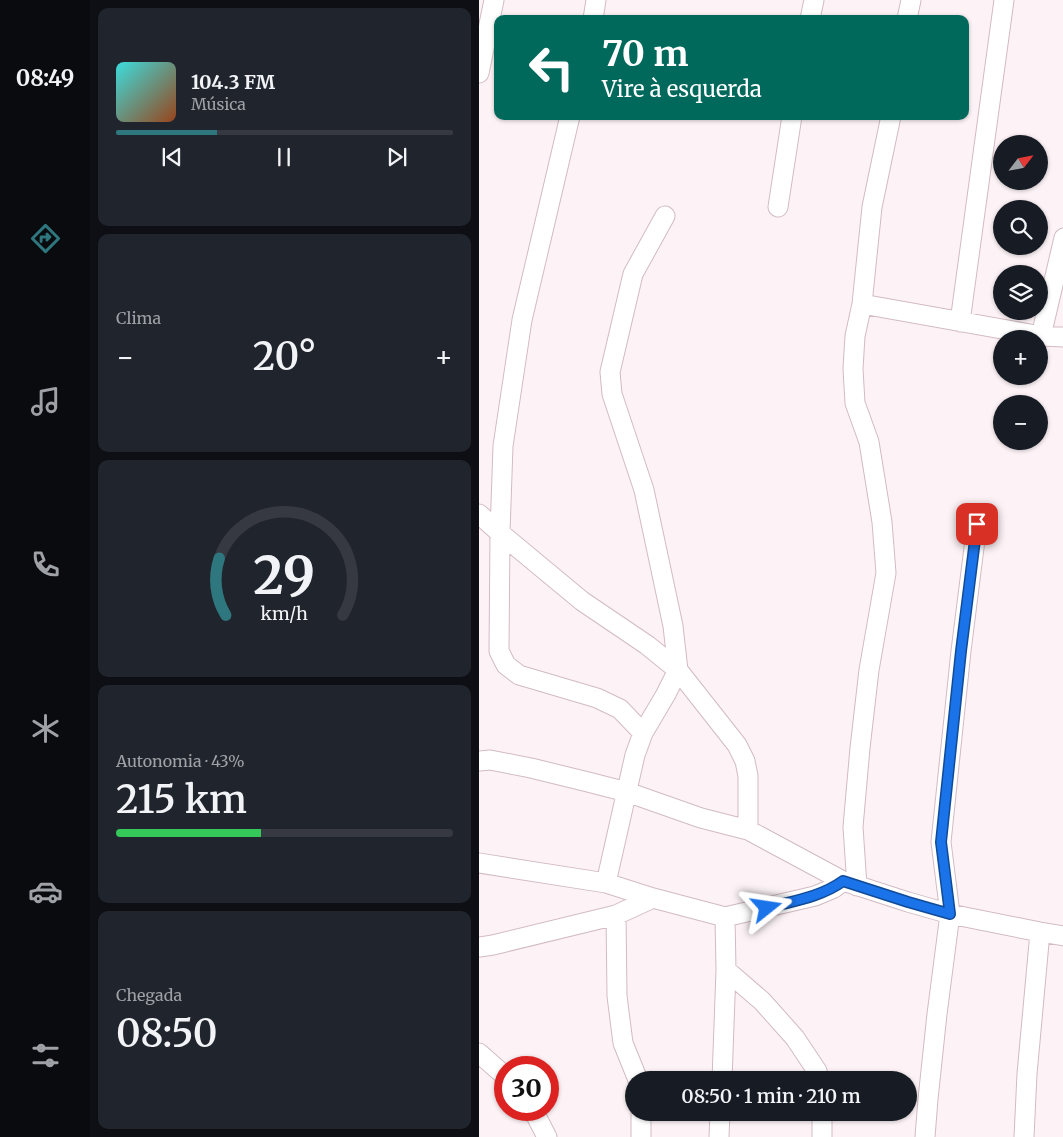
<!DOCTYPE html>
<html lang="pt">
<meta charset="utf-8">
<style>
:root{--surface:#171b24;--page:#20242c;--text:#f1f3f6;--muted:#9ea1a6;--line:#363941;--accent:#2e777e}
body{margin:0;font-family:Merriweather,serif;background:var(--page);color:var(--text);height:100vh;display:flex;flex-direction:column;font-size:19px;white-space:nowrap}
*{box-sizing:border-box;margin:0}
p{font-size:16px;color:var(--muted)}
.icon{flex:none;width:28px;height:28px;fill:none;stroke:currentColor;stroke-width:2;stroke-linecap:round;stroke-linejoin:round}
.map{position:relative;flex:1;overflow:hidden}
.side{display:flex;flex-direction:column;gap:8px;padding:8px;background:#0d0f14;width:389px}
.side>*{flex:none}
.banner{position:absolute;left:15px;top:15px;width:475px;height:105px;border-radius:10px;box-shadow:0 1px 4px #0004;background:#00695c;color:#fff;overflow:hidden}
.needle{width:32px;rotate:58deg}
.fabs{position:absolute;left:514px;top:135px;display:grid;gap:10px}
.fabs a{display:grid;place-items:center;width:55px;height:55px;border-radius:50%;background:var(--surface);box-shadow:0 1px 4px #0004;font-size:25px}
.speed{position:absolute;left:15px;top:1056px;display:flex;gap:10px;font-size:25px;font-weight:700;text-align:center}
.speed>*{display:grid;place-content:center;width:65px;height:65px;border-radius:50%;background:var(--surface);box-shadow:0 1px 4px #0004;line-height:1}
.speed .limit{border:8px solid #d22;background:#fff;color:#111}
.pin{position:absolute;display:grid;place-items:center;width:42px;height:42px;color:#fff;margin:-21px;border-radius:10px;box-shadow:0 2px 8px #0006}
.me{position:absolute;width:55px;margin:-28px;rotate:75deg;stroke-linejoin:round;filter:drop-shadow(0 0 4px #0008)}
.turn{display:flex;align-items:center;gap:18px;height:105px;padding:0 25px;font-size:22px}
.turn .icon{width:65px;height:65px;stroke-width:2.5}
.turn b{display:block;font-size:35px;line-height:42px}
.big{font-size:38px;font-weight:600;line-height:1.1}
.side .card{flex:1;display:flex;flex-direction:column;justify-content:center;gap:8px;min-width:0;padding:0 18px;border-radius:10px;background:var(--page)}
.side .dial{align-items:center;gap:0}
.dial svg{height:130px;overflow:visible;fill:none;stroke:var(--line);stroke-width:7;stroke-linecap:round;text-anchor:middle}
.dial text{fill:var(--text);stroke:none}
.song{display:flex;align-items:center;gap:15px}
.cover{width:60px;height:60px;border-radius:8px;background:linear-gradient(135deg,hsl(180 70% 55%),hsl(20 70% 35%))}
.played{height:5px;border-radius:2px;background:linear-gradient(90deg,var(--accent) 30%,var(--line) 30%)}
.keys{display:flex;justify-content:space-around;direction:ltr}
.heat{display:flex;justify-content:space-between;align-items:center;font-size:28px;direction:ltr}
.charge{height:8px;border-radius:4px;background:linear-gradient(90deg,#34c759 43%,var(--line) 0)}
.trip{position:absolute;left:146px;top:1071px;width:292px;height:50px;border-radius:25px;background:var(--surface);box-shadow:0 1px 4px #0004;font-weight:600;line-height:50px;text-align:center}
main{display:flex;flex:1;min-height:0}
.tab-bar{display:flex;flex-direction:column;width:90px;justify-content:space-around;align-items:center;background:#090b0e;color:var(--muted)}
.tab-bar .icon{width:35px;height:35px}
.tab-bar .current{color:var(--accent)}
.tab-bar b{font-size:22px;color:var(--text)}
.map>svg:first-child{display:block}
.lines{fill:none;stroke-linecap:round;stroke-linejoin:round}
.minor-casing{stroke:#d2bbc2;stroke-width:21}
.minor{stroke:#fff;stroke-width:19}
.route-casing{stroke:#114b97;stroke-width:12}
.route{stroke:#1a73e8;stroke-width:9}
</style>
<main>
<nav class="tab-bar">
<b>08:49</b>
<svg class="icon current" aria-label="directions" viewBox="0 0 24 24"><path d="M12 3l9 9-9 9-9-9zM9 14v-3h6M13 9l2 2-2 2"/></svg>
<svg class="icon" aria-label="music" viewBox="0 0 24 24"><path d="M9 18V5l10-2v13"/><circle cx="6" cy="18" r="3"/><circle cx="16" cy="16" r="3"/></svg>
<svg class="icon" aria-label="phone" viewBox="0 0 24 24"><path d="M5 4h4l2 5-3 2q2 4 5 5l2-3 5 2v4C11 20 4 13 5 4z"/></svg>
<svg class="icon" aria-label="climate" viewBox="0 0 24 24"><path d="M12 3v18M4 7l16 10M4 17L20 7"/></svg>
<svg class="icon" aria-label="car" viewBox="0 0 24 24"><path d="M5 17H2v-5l4-1 3-4h7l3 4 3 1v5h-3M9 17h6M6 11h13"/><circle cx="7" cy="17" r="2"/><circle cx="17" cy="17" r="2"/></svg>
<svg class="icon" aria-label="filters" viewBox="0 0 24 24"><path d="M4 7h16M4 17h16"/><circle cx="9" cy="7" r="2"/><circle cx="15" cy="17" r="2"/></svg>
</nav>
<section class="side">
<div class="card">
<div class="song"><i class="cover"></i><div><b>104.3 FM</b><p>Música</p></div></div>
<div class="played"></div>
<div class="keys"><svg class="icon" aria-label="previous" viewBox="0 0 24 24"><path d="M18 5L8 12l10 7zM5 5v14"/></svg><svg class="icon" aria-label="pause" viewBox="0 0 24 24"><path d="M8 5v14M16 5v14"/></svg><svg class="icon" aria-label="next" viewBox="0 0 24 24"><path d="M6 5l10 7-10 7zM19 5v14"/></svg></div>
</div>
<div class="card"><p>Clima</p>
<div class="heat"><a>−</a><b class="big">20°</b><a>+</a></div>
</div>
<div class="card dial"><svg viewBox="0 0 100 80">
<path d="M14 69A42 42 0 1 1 86 69"/>
<path d="M14 69A42 42 0 0 1 10 34" stroke="#2e777e"/>
<text x="50" y="56" font-size="32" font-weight="700">29</text>
<text x="50" y="72" font-size="11">km/h</text>
</svg></div>
<div class="card"><p>Autonomia · 43%</p><b class="big">215 km</b><div class="charge"></div></div>
<div class="card"><p>Chegada</p><b class="big">08:50</b></div>
</section>
<div class="map">
<svg width="585" height="1137" viewBox="0 0 585 1137">
<rect width="100%" height="100%" fill="#fdf3f6"/>
<g class="lines">
<!-- minor casing -->
<g class="minor-casing">
<path id="minor" d="M114,19L117,0
M331,19L335,0
M428,19L432,0
M0,73L15,0
M91,116L43,320L24,446L21,533L20,651L27,665L40,675L118,698L141,709L164,733
M299,207L313,116
M383,304L562,336L585,337
M481,322L525,0
M562,336L585,238
M0,514L21,533L103,601L168,645L199,670L258,745L266,761L269,776V830
M0,761L11,760L52,768L109,782L148,792L222,818L269,830L364,881
M0,863L127,883L174,898L246,917L336,896L355,888L364,881L429,902L471,914L561,932L585,936
M127,883L156,755L164,733L187,694L199,670L194,626L165,490L133,394L131,372L154,274L186,216
M378,886L374,827L381,748L390,670L407,573L403,522L390,442L376,403L374,369L376,336L383,304L393,207L412,116
M137,915L138,996L144,1043L159,1080
M0,947L14,945L137,915L174,898
M247,970L283,1001L316,1038L338,1071L340,1080
M0,1053L26,1076
M243,1080L247,970L246,917
M54,1110L68,1137
M162,1137V1112
M240,1137L241,1112
M343,1137V1112
M446,1137L449,1099L458,1014L471,914L462,842L482,651L498,524
M545,1137L548,1074L561,932"/>
</g>
<!-- minor -->
<use href="#minor" class="minor"/>
</g>
<g class="lines">
<!-- route casing -->
<g class="route-casing">
<path id="route" d="M288,908C314,901 342,897 364,881L429,902L471,914L462,842L482,651L498,524"/>
</g>
<!-- route -->
<use href="#route" class="route"/>
</g>
</svg>
<div class="fabs">
<a><svg class="needle" viewBox="-14 -14 28 28"><path d="M0-13l5 13h-10z" fill="#e53935"/><path d="M0 13l5-13h-10z" fill="#9ea1a6"/></svg></a>
<a><svg class="icon" aria-label="search" viewBox="0 0 24 24"><circle cx="10" cy="10" r="6"/><path d="M15 15l6 6"/></svg></a>
<a><svg class="icon" aria-label="layers" viewBox="0 0 24 24"><path d="M12 4l9 5-9 5-9-5zM3 14l9 5 9-5"/></svg></a>
<a>+</a>
<a>−</a>
</div>
<div class="speed"><div class="limit">30</div></div>
<div class="pin" style="left:498px;top:524px;background:#d93025"><svg class="icon" aria-label="arrive" viewBox="0 0 24 24"><path d="M6 21V4h12l-3 4 3 4H6"/></svg></div>
<svg class="me" style="left:288px;top:908px" viewBox="-20 -20 40 40"><path d="M0-17L14 15 0 8-14 15z" fill="#1a73e8" stroke="#fff" stroke-width="4"/></svg>
<div class="trip">08:50 · 1 min · 210 m</div>
<div class="banner">
<div class="turn"><svg class="icon" aria-label="left" viewBox="0 0 24 24"><path d="M17 20v-9H6M10 6l-5 5 5 5"/></svg><div><b>70 m</b>Vire à esquerda</div></div>
</div>
</div>
</main>
